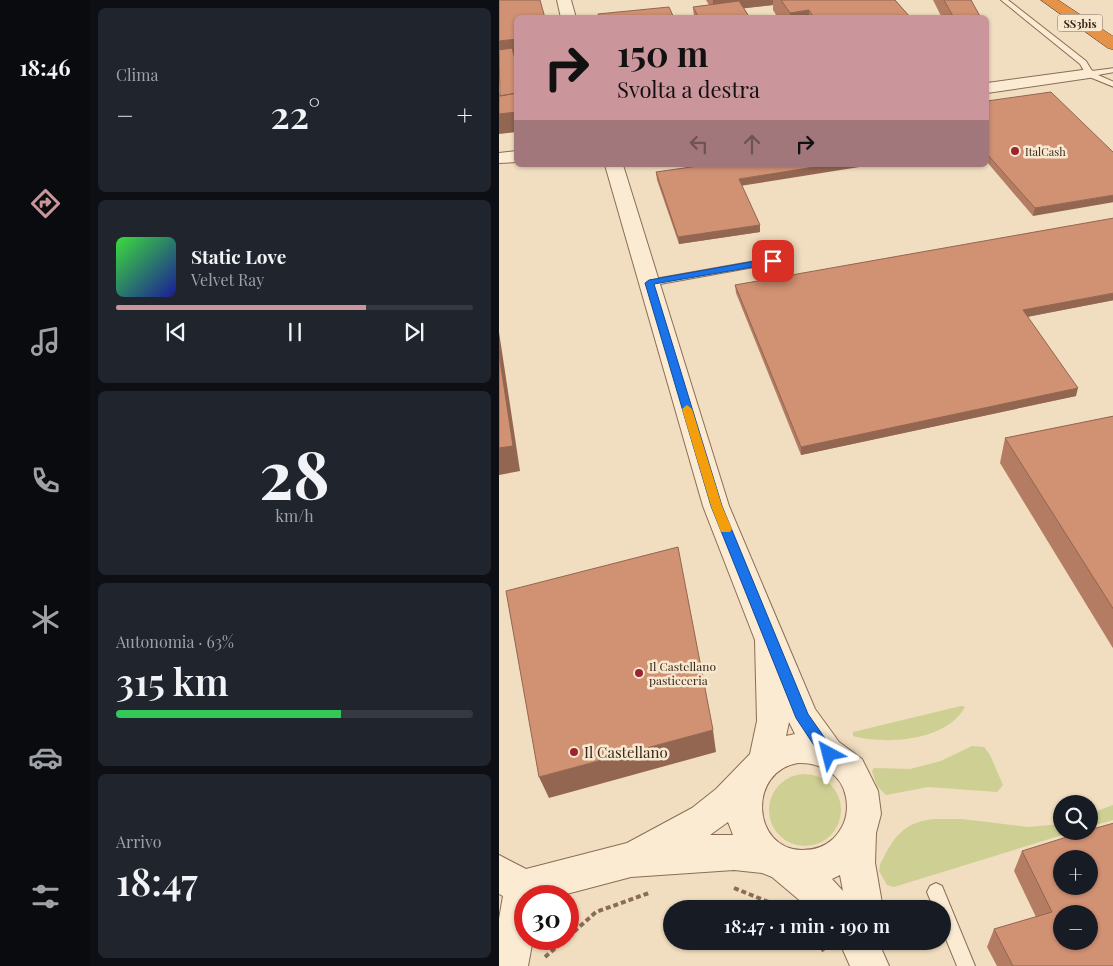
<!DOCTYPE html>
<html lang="it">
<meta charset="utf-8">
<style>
:root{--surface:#171b24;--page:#20242c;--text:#f1f3f6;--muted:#9ea1a6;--line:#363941;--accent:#cb959c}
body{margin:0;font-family:"Playfair Display",serif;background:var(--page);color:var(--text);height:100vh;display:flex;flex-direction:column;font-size:19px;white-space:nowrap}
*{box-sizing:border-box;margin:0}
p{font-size:16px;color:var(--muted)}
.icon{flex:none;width:28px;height:28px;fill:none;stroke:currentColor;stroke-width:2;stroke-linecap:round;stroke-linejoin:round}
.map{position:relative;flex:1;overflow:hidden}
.panel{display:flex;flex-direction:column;gap:8px;padding:8px;background:#0d0f14;width:409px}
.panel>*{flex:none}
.banner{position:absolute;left:15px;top:15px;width:475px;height:152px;border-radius:8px;box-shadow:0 1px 4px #0004;background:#cb959c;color:#111;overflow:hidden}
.buttons{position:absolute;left:554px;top:795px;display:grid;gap:10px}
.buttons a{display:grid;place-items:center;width:45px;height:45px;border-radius:50%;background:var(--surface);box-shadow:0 1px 4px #0004;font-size:25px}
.speed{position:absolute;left:15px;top:885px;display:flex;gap:10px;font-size:25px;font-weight:700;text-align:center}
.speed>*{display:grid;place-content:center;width:65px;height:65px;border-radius:50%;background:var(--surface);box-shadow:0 1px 4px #0004;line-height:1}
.speed .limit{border:8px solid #d22;background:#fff;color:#111}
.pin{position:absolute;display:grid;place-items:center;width:42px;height:42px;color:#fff;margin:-21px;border-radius:10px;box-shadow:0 2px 8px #0006}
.me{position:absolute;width:55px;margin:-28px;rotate:322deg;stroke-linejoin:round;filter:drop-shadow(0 0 4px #0008)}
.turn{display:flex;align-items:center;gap:18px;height:105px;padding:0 20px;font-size:22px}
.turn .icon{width:65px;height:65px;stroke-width:2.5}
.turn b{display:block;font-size:35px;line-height:42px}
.lanes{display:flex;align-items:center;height:48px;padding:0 20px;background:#0003;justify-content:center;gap:25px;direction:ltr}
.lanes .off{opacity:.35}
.big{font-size:38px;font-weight:600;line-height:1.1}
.panel .widget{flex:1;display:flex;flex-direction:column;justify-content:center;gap:8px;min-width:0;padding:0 18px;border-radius:8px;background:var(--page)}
.panel .dial{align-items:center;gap:0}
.dial b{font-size:65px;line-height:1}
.song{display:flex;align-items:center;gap:15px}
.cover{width:60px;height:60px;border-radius:8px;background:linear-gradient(135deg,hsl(120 70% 55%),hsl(240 70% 35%))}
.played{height:5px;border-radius:2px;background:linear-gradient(90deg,var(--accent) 70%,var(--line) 70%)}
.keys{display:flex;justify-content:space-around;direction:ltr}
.heat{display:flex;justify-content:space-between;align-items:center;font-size:28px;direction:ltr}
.charge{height:8px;border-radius:4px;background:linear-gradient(90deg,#34c759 63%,var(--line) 0)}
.trip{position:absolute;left:164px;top:900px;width:288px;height:50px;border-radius:25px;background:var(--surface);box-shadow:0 1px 4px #0004;font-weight:600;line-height:50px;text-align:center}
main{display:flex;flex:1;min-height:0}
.menu{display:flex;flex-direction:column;width:90px;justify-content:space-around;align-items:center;background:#090b0e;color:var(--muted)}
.menu .icon{width:35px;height:35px}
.menu .active{color:var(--accent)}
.menu b{font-size:22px;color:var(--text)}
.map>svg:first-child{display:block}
.green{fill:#cecf93}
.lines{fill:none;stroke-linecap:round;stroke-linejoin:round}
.lane-casing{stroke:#8b6d56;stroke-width:2}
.street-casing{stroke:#8b6d56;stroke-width:2}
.highway-casing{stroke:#583c2b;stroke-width:1}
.path{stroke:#8b6d56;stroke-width:4;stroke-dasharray:5 3;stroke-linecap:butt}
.lane{fill:#fbebd3;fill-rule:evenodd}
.street{fill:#fbebd3;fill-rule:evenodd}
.highway{fill:#e6934a;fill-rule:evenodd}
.wall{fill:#b47d63}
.shaded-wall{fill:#926650}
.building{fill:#d19173;stroke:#926650;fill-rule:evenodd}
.route{fill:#1a73e8;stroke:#114b97}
.slow{fill:#f59e0b}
.poi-dot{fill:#9d232f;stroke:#f8e8cf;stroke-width:2}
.labels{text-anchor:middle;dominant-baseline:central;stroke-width:5;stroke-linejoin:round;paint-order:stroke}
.shield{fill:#f8e8cf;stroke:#726152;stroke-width:1}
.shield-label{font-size:11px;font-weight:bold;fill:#39271c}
.far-poi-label{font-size:11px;fill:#39271c;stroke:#f8e8cf;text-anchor:start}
.poi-label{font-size:12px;fill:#39271c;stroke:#f8e8cf;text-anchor:start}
.near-poi-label{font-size:15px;fill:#39271c;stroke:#f8e8cf;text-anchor:start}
</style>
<main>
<nav class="menu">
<b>18:46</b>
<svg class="icon active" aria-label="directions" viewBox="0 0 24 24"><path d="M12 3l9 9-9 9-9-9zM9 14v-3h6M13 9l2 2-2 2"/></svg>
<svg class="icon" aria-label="music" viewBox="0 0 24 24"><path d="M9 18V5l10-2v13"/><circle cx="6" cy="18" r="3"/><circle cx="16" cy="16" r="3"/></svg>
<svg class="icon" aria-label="phone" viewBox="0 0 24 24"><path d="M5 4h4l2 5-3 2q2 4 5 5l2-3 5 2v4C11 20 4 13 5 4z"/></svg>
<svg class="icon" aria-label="climate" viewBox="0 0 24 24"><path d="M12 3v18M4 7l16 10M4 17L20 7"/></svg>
<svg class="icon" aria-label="car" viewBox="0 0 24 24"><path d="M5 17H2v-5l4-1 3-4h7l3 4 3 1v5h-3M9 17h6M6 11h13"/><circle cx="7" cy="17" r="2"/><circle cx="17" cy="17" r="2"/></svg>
<svg class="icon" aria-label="filters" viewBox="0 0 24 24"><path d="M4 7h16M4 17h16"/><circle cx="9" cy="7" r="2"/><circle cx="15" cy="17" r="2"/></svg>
</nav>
<section class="panel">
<div class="widget"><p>Clima</p>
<div class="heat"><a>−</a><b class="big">22°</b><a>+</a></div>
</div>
<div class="widget">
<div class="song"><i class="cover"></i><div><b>Static Love</b><p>Velvet Ray</p></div></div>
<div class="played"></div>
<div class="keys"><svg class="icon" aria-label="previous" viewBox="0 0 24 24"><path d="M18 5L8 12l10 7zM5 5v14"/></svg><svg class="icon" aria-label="pause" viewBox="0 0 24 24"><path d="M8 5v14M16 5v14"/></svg><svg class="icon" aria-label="next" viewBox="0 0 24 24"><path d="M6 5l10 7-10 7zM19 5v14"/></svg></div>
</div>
<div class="widget dial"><b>28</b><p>km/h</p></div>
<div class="widget"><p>Autonomia · 63%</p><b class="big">315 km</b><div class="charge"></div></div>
<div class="widget"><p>Arrivo</p><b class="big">18:47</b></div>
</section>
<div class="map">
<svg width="615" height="966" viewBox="0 0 615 966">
<rect width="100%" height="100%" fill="#f1ddbf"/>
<!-- green -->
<path class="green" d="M462,706L466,707C448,741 387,745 354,736V732Z
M473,746L485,747L491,755L504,785L498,792L429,787L387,795L378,786L373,771L375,768L411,769L442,761Z
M270 810a36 36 0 1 1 72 0a36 36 0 1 1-72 0Z
M614,805V820L590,827V814Z
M434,819H463L529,827L562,824V831H576L395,887L388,885L380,871L381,865C394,838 403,823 434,819Z"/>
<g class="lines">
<!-- lane casing -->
<g class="lane-casing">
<path id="lane" d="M502,0H509L587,61L593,71L615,68V72L599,75L615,82V87L588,76L581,64Z
M274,258L279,261L277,263L150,286L145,283L150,280Z
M437,883L443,886L476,966H458L442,927V909H435L428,892L431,886Z"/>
</g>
<!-- street casing -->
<g class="street-casing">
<path id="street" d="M58,0H72L77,18H62Z
M591,69L599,74L597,77L488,93V83Z
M18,151V162L0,163V153Z
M106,165H124L230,506L316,709L340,742L363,759L379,791L382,814L377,833L376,863L384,909H311L273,877L263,873L235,870L132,877L60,896H26V939H34L29,966H0V919L4,896L0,894V855L27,869L128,843L193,808L217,789L251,754L258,721L256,640L204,506ZM290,722L296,734L287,736ZM299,763C321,762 343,774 347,797C350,813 346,827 334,839C325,847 316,850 303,850C252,849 249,771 299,763ZM229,822L234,835H211ZM341,875L344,891L333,879Z
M340,941H379L390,966H351Z"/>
</g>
<!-- highway casing -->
<g class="highway-casing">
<path id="highway" d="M542,0H559L615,37V50L609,48Z"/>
</g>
<!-- path -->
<path class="path" d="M235,888L282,907
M69,937L97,912L150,893
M318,941L325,951
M46,957L67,939"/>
<!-- lane -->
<use href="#lane" class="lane"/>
<!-- street -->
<use href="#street" class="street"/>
<!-- highway -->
<use href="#highway" class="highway"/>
</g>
<!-- wall -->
<path class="wall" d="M207,0H396L412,18H279L274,10V5L245,8L251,18H195L194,7L210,5Z
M434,0H472L482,18H443Z
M488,26L490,30L488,48Z
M488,101L615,153L534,216L488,162Z
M157,172L243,186L261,232L180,244L158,180Z
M236,285L615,300L528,317L577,396L302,455L237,293Z
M615,416V650L501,463L506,438Z
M523,851L615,966H498L488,947L495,929L537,917L515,871Z"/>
<!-- shaded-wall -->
<path class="shaded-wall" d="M214,0H274V5L214,12Z
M310,10V18H291V13Z
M18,39V61L0,63V41Z
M18,99V132L0,134V114Z
M328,165H373L241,186L240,179Z
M615,195V202L534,216L536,208Z
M261,225V232L180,244L179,237Z
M615,293V300L522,318L524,310Z
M0,332L21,471L0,475Z
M579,388L577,396L302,455V447Z
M214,730L217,752L50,798L40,777Z"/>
<!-- building -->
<path class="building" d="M0,0H41L46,18H18V39L0,41Z
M282,0H396L412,18H315L310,10L291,13Z
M445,0H472L482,18H455Z
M240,1L251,18H200L194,7Z
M170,7L175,18H100L99,14Z
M13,48L18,67V93L1,96L0,50Z
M552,92L615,153V195L536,208L488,154V101Z
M0,93V96L18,93V112L0,114Z
M206,165H328L240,179L261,225L179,237L157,172Z
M615,218V293L524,310L579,388L302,447L236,285Z
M0,354L14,446L0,448Z
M615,416V610L506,438Z
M179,547L214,730L40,777L7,591Z
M615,823V966H514L495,929L553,912L523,851L587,831H590V830ZM562,859H590V886H562ZM562,914H590V941H562Z"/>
<!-- route -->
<path class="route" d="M274,258L279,261L277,263L155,284L223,506L309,714L337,754L335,759L330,761L324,759L297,718L212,506L146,283L150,280Z"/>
<!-- slow -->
<path class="slow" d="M188,405L193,409L223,506L233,529L231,532H222L212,506L183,409Z"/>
<!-- markers -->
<g class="poi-dot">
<circle cx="516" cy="151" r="5"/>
<circle cx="140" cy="673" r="5"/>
<circle cx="75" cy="752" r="5"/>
</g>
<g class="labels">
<!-- shield labels -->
<rect class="shield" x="558.5" y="14.5" width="45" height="17" rx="4"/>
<g class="shield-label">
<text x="581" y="23">SS3bis</text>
</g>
<!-- far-poi labels -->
<g class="far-poi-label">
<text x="526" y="151">ItalCash</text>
</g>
<!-- poi labels -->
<g class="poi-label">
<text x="150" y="666">Il Castellano<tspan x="150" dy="14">pasticceria</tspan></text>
</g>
<!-- near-poi labels -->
<g class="near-poi-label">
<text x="85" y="752">Il Castellano</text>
</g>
</g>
</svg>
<div class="buttons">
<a><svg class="icon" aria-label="search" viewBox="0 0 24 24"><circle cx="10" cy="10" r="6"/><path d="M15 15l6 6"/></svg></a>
<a>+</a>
<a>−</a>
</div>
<div class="speed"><div class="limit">30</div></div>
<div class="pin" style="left:274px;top:261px;background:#d93025"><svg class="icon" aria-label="arrive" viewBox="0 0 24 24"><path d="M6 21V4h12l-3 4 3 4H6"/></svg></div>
<svg class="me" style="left:330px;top:754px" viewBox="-20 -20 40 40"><path d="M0-17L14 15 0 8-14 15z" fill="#1a73e8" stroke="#fff" stroke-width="4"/></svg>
<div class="trip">18:47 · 1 min · 190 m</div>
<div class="banner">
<div class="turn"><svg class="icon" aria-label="right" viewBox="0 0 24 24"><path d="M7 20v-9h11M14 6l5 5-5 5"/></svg><div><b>150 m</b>Svolta a destra</div></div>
<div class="lanes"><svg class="icon off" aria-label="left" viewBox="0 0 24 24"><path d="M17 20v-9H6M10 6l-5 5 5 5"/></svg><svg class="icon off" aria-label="ahead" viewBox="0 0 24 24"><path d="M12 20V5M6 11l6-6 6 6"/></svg><svg class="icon" aria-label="right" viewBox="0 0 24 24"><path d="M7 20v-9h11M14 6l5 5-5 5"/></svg></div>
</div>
</div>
</main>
